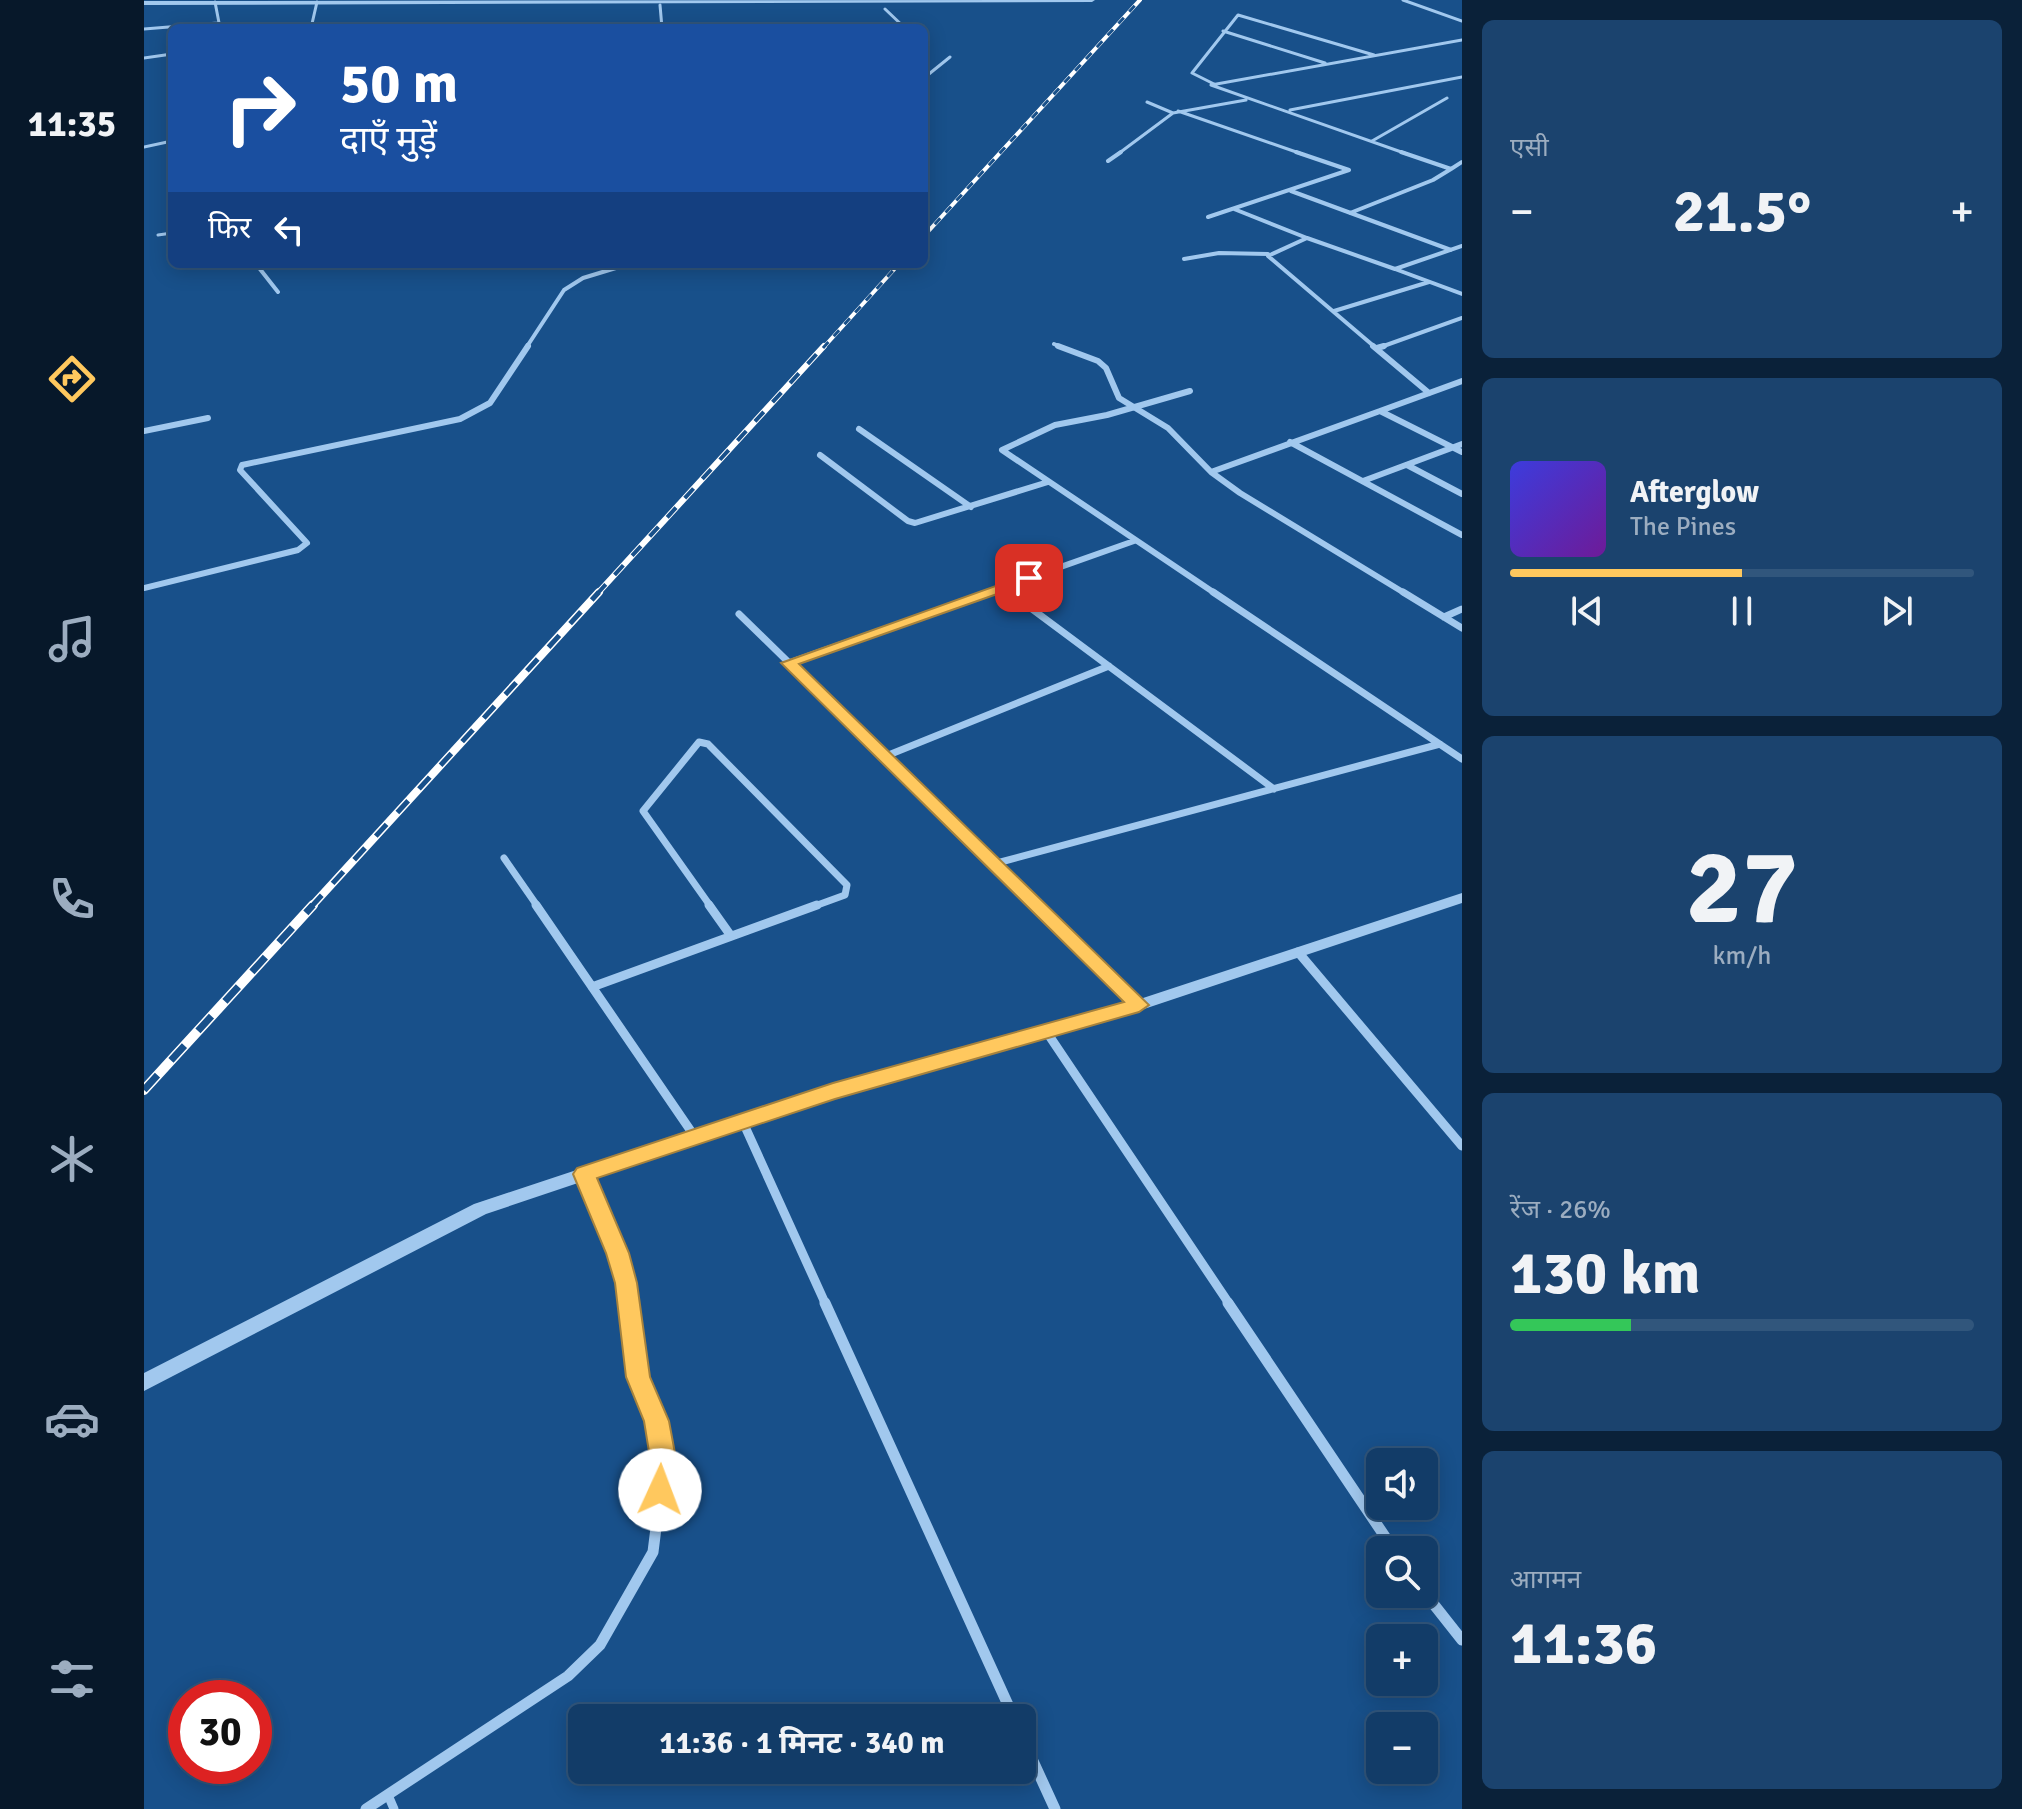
<!DOCTYPE html>
<html lang="hi">
<meta charset="utf-8">
<style>
:root{--surface:#123c68;--page:#1b436e;--text:#f1f3f6;--muted:#9cadc0;--line:#31567c;--accent:#ffc85e}
body{margin:0;font-family:Signika,"Noto Sans Devanagari",sans-serif;background:var(--page);color:var(--text);height:100vh;display:flex;flex-direction:column;font-size:30px;white-space:nowrap}
*{box-sizing:border-box;margin:0}
p{font-size:26px;color:var(--muted)}
.icon{flex:none;width:44px;height:44px;fill:none;stroke:currentColor;stroke-width:2;stroke-linecap:round;stroke-linejoin:round}
.map{position:relative;flex:1;overflow:hidden}
.details{display:flex;flex-direction:column;gap:20px;padding:20px;background:#0a2139;width:560px}
.details>*{flex:none}
.banner{position:absolute;left:24px;top:24px;width:760px;height:244px;border-radius:12px;box-shadow:0 4px 20px #0003,0 0 0 2px var(--line);background:#1a4fa0;color:#fff;overflow:hidden}
.controls{position:absolute;left:1222px;top:1448px;display:grid;gap:16px}
.controls a{display:grid;place-items:center;width:72px;height:72px;border-radius:12px;background:var(--surface);box-shadow:0 4px 20px #0003,0 0 0 2px var(--line);font-size:40px}
.speed{position:absolute;left:24px;top:1680px;display:flex;gap:16px;font-size:40px;font-weight:700;text-align:center}
.speed>*{display:grid;place-content:center;width:104px;height:104px;border-radius:50%;background:var(--surface);box-shadow:0 4px 20px #0003,0 0 0 2px var(--line);line-height:1}
.speed .limit{border:12px solid #d22;background:#fff;color:#111}
.pin{position:absolute;display:grid;place-items:center;width:68px;height:68px;color:#fff;margin:-34px;border-radius:16px;box-shadow:0 4px 12px #0006}
.me{position:absolute;width:88px;margin:-44px;rotate:2deg;stroke-linejoin:round;filter:drop-shadow(0 0 6px #0008)}
.turn{display:flex;align-items:center;gap:28px;height:168px;padding:0 40px;font-size:36px}
.turn .icon{width:104px;height:104px;stroke-width:2.5}
.turn b{display:block;font-size:56px;line-height:68px}
.then{display:flex;align-items:center;height:76px;padding:0 40px;background:#0003;gap:16px;font-size:30px}
.big{font-size:60px;font-weight:700;line-height:1.1}
.details .card{flex:1;display:flex;flex-direction:column;justify-content:center;gap:12px;min-width:0;padding:0 28px;border-radius:12px;background:var(--page)}
.details .dial{align-items:center;gap:0}
.dial b{font-size:104px;line-height:1}
.song{display:flex;align-items:center;gap:24px}
.cover{width:96px;height:96px;border-radius:12px;background:linear-gradient(135deg,hsl(240 70% 55%),hsl(280 70% 35%))}
.played{height:8px;border-radius:4px;background:linear-gradient(90deg,var(--accent) 50%,var(--line) 50%)}
.keys{display:flex;justify-content:space-around;direction:ltr}
.heat{display:flex;justify-content:space-between;align-items:center;font-size:44px;direction:ltr}
.charge{height:12px;border-radius:6px;background:linear-gradient(90deg,#34c759 26%,var(--line) 0)}
.trip{position:absolute;left:424px;top:1704px;width:468px;height:80px;border-radius:12px;background:var(--surface);box-shadow:0 4px 20px #0003,0 0 0 2px var(--line);font-weight:700;line-height:80px;text-align:center}
main{display:flex;flex:1;min-height:0}
.dock{display:flex;flex-direction:column;width:144px;justify-content:space-around;align-items:center;background:#07182a;color:var(--muted)}
.dock .icon{width:56px;height:56px}
.dock .current{color:var(--accent)}
.dock b{font-size:36px;color:var(--text)}
.map>svg:first-child{display:block}
.lines{fill:none;stroke-linecap:round;stroke-linejoin:round}
.service-far1{stroke:#a1c8ee;stroke-width:3}
.service{stroke:#a1c8ee;stroke-width:9}
.minor-far5{stroke:#a1c8ee;stroke-width:3}
.minor-far4{stroke:#a1c8ee;stroke-width:4}
.minor-far3{stroke:#a1c8ee;stroke-width:6}
.minor-far2{stroke:#a1c8ee;stroke-width:7}
.minor-far1{stroke:#a1c8ee;stroke-width:9}
.minor{stroke:#a1c8ee;stroke-width:11}
.tertiary{fill:#a1c8ee;fill-rule:evenodd}
.rail-far3-casing{stroke:#fff;stroke-width:4}
.rail-far2-casing{stroke:#fff;stroke-width:6}
.rail-far1-casing{stroke:#fff;stroke-width:8}
.rail-casing{stroke:#fff;stroke-width:10}
.rail-far3{stroke:#18508a;stroke-width:3;stroke-dasharray:8;stroke-linecap:butt}
.rail-far2{stroke:#18508a;stroke-width:4;stroke-dasharray:13;stroke-linecap:butt}
.rail-far1{stroke:#18508a;stroke-width:5;stroke-dasharray:16;stroke-linecap:butt}
.rail{stroke:#18508a;stroke-width:7;stroke-dasharray:20;stroke-linecap:butt}
.route{fill:#ffc85e;stroke:#a6823d;stroke-width:2}
</style>
<main>
<nav class="dock">
<b>11:35</b>
<svg class="icon current" aria-label="directions" viewBox="0 0 24 24"><path d="M12 3l9 9-9 9-9-9zM9 14v-3h6M13 9l2 2-2 2"/></svg>
<svg class="icon" aria-label="music" viewBox="0 0 24 24"><path d="M9 18V5l10-2v13"/><circle cx="6" cy="18" r="3"/><circle cx="16" cy="16" r="3"/></svg>
<svg class="icon" aria-label="phone" viewBox="0 0 24 24"><path d="M5 4h4l2 5-3 2q2 4 5 5l2-3 5 2v4C11 20 4 13 5 4z"/></svg>
<svg class="icon" aria-label="climate" viewBox="0 0 24 24"><path d="M12 3v18M4 7l16 10M4 17L20 7"/></svg>
<svg class="icon" aria-label="car" viewBox="0 0 24 24"><path d="M5 17H2v-5l4-1 3-4h7l3 4 3 1v5h-3M9 17h6M6 11h13"/><circle cx="7" cy="17" r="2"/><circle cx="17" cy="17" r="2"/></svg>
<svg class="icon" aria-label="filters" viewBox="0 0 24 24"><path d="M4 7h16M4 17h16"/><circle cx="9" cy="7" r="2"/><circle cx="15" cy="17" r="2"/></svg>
</nav>
<div class="map">
<svg width="1318" height="1809" viewBox="0 0 1318 1809">
<rect width="100%" height="100%" fill="#18508a"/>
<g class="lines">
<!-- service-far1 -->
<path class="service-far1" d="M167,28L173,2
M14,235L28,233"/>
<!-- service -->
<path class="service" d="M244,1795L250,1809"/>
<!-- minor-far5 -->
<path class="minor-far5" d="M1259,0L1318,21
M71,2L76,28
M516,5L518,28
M741,9L761,28
M0,29L74,23
M1079,31L1181,63
M0,58L28,54
M780,78L806,57
M1070,84L1048,73L1094,15L1230,55
M1003,102L1029,113
M1146,110L1318,77
M1034,111L1158,154
M1228,141L1303,98
M0,147L28,141
M974,154L1029,113L1102,100
M1263,154L1067,85L1318,40"/>
<!-- minor-far4 -->
<path class="minor-far4" d="M964,161L977,152
M1307,169L1318,162
M1147,191L1307,250
M1090,209L1163,238
M1206,213L1289,180L1307,169L1257,152
M1064,217L1205,170L1152,152
M1318,246L1251,269L1318,294
M1040,259L1075,253L1124,254
M112,264L134,292
M1190,311L1285,282
M910,344L919,348
M382,348L420,290L439,278L485,264
M1232,348L1124,256L1163,238L1251,269
M1234,348L1318,318"/>
<!-- minor-far3 -->
<path class="minor-far3" d="M914,346L954,361L962,368L975,398L1024,428L1067,472L1096,493L1262,594
M1229,346L1285,393
M1233,348L1240,346
M1318,381L1236,411L1318,452
M1046,391L963,415L911,425L858,450L1072,594
M715,429L827,507
M0,431L64,418
M1146,442L1318,535
M676,455L764,521L771,523L904,482
M1263,465L1318,494
M1067,472L1236,411
M1219,481L1318,444
M858,587L867,594
M0,588L154,550L163,543L96,470L98,465L316,419L346,403L384,346
M840,594L990,541"/>
<!-- minor-far2 -->
<path class="minor-far2" d="M865,592L1130,789
M1069,592L1318,759
M1259,592L1318,628
M595,614L895,907
M1300,617L1318,609
M645,663L846,592
M742,756L965,666
M360,858L394,907
M853,863L1296,744
M567,907L499,811L555,742L564,744L703,885L701,895L668,907"/>
<!-- minor-far1 -->
<path class="minor-far1" d="M392,905L551,1137
M565,905L587,936
M893,905L995,1005
M1154,952L1318,1146
M448,987L673,905
M902,1031L1086,1305
M598,1120L682,1305
M440,1174L474,1253L485,1305"/>
<!-- minor -->
<path class="minor" d="M681,1303L870,1718
M1084,1303L1250,1550
M1280,1592L1318,1640
M878,1737L911,1809
M222,1809L424,1676L456,1645L509,1552L520,1464L512,1421L494,1377L485,1303"/>
<!-- tertiary -->
<path class="tertiary" d="M951,0L948,2L0,5V1Z
M1318,893V903L1000,1009L690,1097L342,1214L0,1391V1373L330,1204L689,1085L993,1000Z"/>
<!-- rail-far3 casing -->
<g class="rail-far3-casing">
<path id="rail-far3" d="M780,236L996,0
M679,348L755,264"/>
</g>
<!-- rail-far2 casing -->
<g class="rail-far2-casing">
<path id="rail-far2" d="M453,594L680,346"/>
</g>
<!-- rail-far1 casing -->
<g class="rail-far1-casing">
<path id="rail-far1" d="M167,907L455,592"/>
</g>
<!-- rail casing -->
<g class="rail-casing">
<path id="rail" d="M0,1090L169,905"/>
</g>
<!-- rail-far3 -->
<use href="#rail-far3" class="rail-far3"/>
<!-- rail-far2 -->
<use href="#rail-far2" class="rail-far2"/>
<!-- rail-far1 -->
<use href="#rail-far1" class="rail-far1"/>
<!-- rail -->
<use href="#rail" class="rail"/>
</g>
<!-- route -->
<path class="route" d="M885,574L890,575V581L655,664L1005,1005L995,1012L691,1099L453,1178L485,1253L493,1283L506,1377L525,1421L533,1464L525,1499L516,1503L507,1499L504,1490L507,1464L500,1421L482,1377L471,1283L462,1253L429,1174L433,1168L689,1083L980,1002L637,663Z"/>
</svg>
<div class="controls">
<a><svg class="icon" aria-label="sound" viewBox="0 0 24 24"><path d="M4 9h4l5-4v14l-5-4H4zM17 9q2 3 0 6"/></svg></a>
<a><svg class="icon" aria-label="search" viewBox="0 0 24 24"><circle cx="10" cy="10" r="6"/><path d="M15 15l6 6"/></svg></a>
<a>+</a>
<a>−</a>
</div>
<div class="speed"><div class="limit">30</div></div>
<div class="pin" style="left:885px;top:578px;background:#d93025"><svg class="icon" aria-label="arrive" viewBox="0 0 24 24"><path d="M6 21V4h12l-3 4 3 4H6"/></svg></div>
<svg class="me" style="left:516px;top:1490px" viewBox="-20 -20 40 40"><circle r="19" fill="#fff"/><path d="M0-13L10 11 0 6-10 11z" fill="#ffc85e"/></svg>
<div class="trip">11:36 · 1 मिनट · 340 m</div>
<div class="banner">
<div class="turn"><svg class="icon" aria-label="right" viewBox="0 0 24 24"><path d="M7 20v-9h11M14 6l5 5-5 5"/></svg><div><b>50 m</b>दाएँ मुड़ें</div></div>
<div class="then">फिर<svg class="icon" aria-label="left" viewBox="0 0 24 24"><path d="M17 20v-9H6M10 6l-5 5 5 5"/></svg></div>
</div>
</div>
<section class="details">
<div class="card"><p>एसी</p>
<div class="heat"><a>−</a><b class="big">21.5°</b><a>+</a></div>
</div>
<div class="card">
<div class="song"><i class="cover"></i><div><b>Afterglow</b><p>The Pines</p></div></div>
<div class="played"></div>
<div class="keys"><svg class="icon" aria-label="previous" viewBox="0 0 24 24"><path d="M18 5L8 12l10 7zM5 5v14"/></svg><svg class="icon" aria-label="pause" viewBox="0 0 24 24"><path d="M8 5v14M16 5v14"/></svg><svg class="icon" aria-label="next" viewBox="0 0 24 24"><path d="M6 5l10 7-10 7zM19 5v14"/></svg></div>
</div>
<div class="card dial"><b>27</b><p>km/h</p></div>
<div class="card"><p>रेंज · 26%</p><b class="big">130 km</b><div class="charge"></div></div>
<div class="card"><p>आगमन</p><b class="big">11:36</b></div>
</section>
</main>
